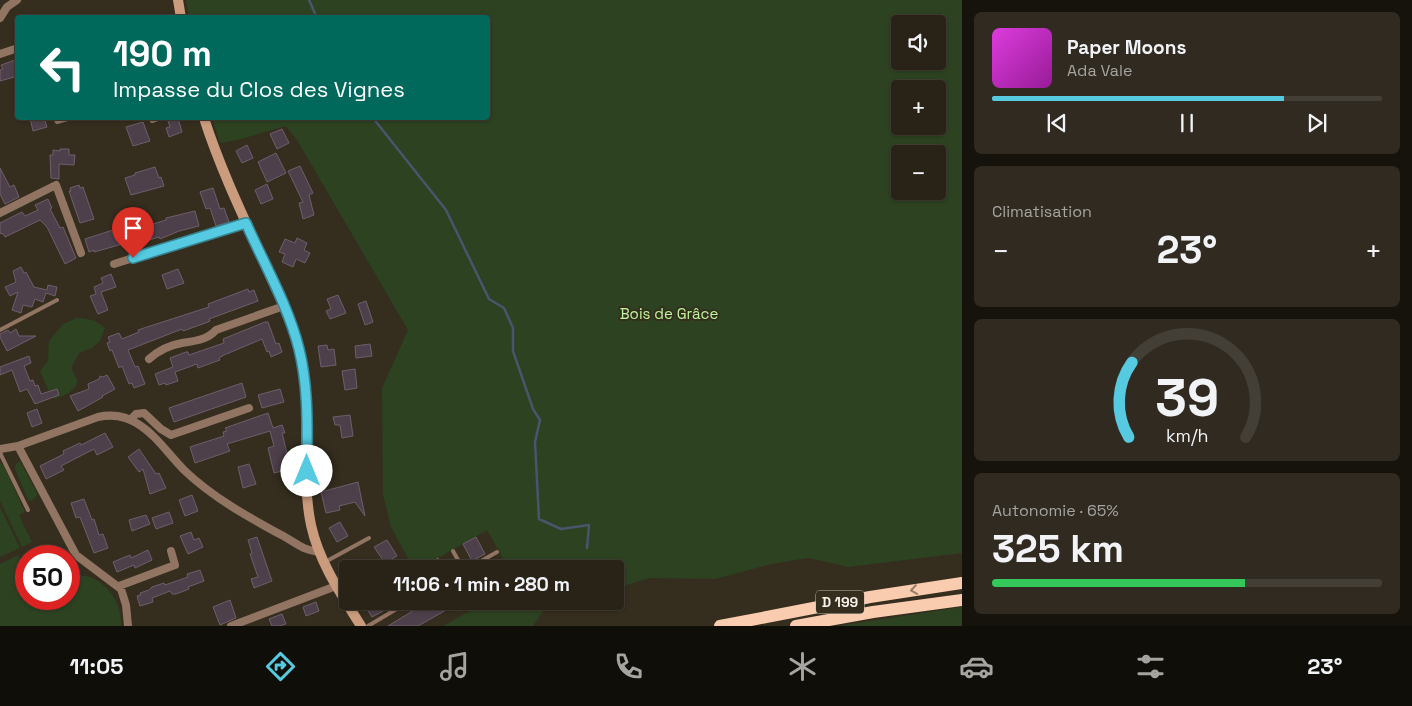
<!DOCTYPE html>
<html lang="fr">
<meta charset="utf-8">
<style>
:root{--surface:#282217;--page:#302a20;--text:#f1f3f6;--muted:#a5a4a1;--line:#443f36;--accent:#55cae0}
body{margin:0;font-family:"Space Grotesk",sans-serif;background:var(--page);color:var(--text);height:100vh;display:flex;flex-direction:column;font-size:19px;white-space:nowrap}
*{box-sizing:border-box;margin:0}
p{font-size:16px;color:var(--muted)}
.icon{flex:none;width:28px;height:28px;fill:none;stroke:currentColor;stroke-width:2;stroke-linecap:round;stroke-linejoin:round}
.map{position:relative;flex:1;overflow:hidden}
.drawer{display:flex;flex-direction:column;gap:12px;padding:12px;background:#16130d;width:450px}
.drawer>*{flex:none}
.top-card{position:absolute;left:15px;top:15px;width:475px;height:105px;border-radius:5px;box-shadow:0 1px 4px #0004,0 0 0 1px var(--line);background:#00695c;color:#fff;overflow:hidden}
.fabs{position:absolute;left:891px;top:15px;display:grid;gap:10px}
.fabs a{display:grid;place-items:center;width:55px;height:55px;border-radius:5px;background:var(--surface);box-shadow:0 1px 4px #0004,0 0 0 1px var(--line);font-size:25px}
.speed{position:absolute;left:15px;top:545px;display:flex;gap:10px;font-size:25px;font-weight:700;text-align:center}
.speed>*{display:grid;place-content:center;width:65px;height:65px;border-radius:50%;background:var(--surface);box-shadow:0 1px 4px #0004,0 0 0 1px var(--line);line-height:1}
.speed .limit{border:8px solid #d22;background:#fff;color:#111}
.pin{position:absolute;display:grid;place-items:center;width:42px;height:42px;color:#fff;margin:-51px -21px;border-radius:50% 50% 50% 0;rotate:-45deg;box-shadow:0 0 5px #0007}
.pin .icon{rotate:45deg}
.me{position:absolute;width:55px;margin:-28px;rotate:0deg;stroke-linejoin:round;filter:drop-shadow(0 0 4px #0008)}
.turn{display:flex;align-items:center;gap:18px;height:105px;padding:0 15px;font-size:22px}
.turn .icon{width:65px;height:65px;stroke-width:2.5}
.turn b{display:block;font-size:35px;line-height:42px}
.big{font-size:38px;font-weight:600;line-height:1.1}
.drawer .tile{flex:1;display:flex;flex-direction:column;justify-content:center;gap:8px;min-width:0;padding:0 18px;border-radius:8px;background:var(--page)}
.drawer .dial{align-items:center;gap:0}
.dial svg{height:130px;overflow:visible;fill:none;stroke:var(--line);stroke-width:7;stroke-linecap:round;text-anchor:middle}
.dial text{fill:var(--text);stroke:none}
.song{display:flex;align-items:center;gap:15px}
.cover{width:60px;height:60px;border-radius:8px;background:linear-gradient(135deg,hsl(300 70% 55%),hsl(300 70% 35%))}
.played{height:5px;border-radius:2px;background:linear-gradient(90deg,var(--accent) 75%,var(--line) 75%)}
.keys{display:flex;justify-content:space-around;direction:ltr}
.heat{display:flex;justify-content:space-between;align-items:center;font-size:28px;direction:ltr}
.charge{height:8px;border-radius:4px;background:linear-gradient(90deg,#34c759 65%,var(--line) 0)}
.trip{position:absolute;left:339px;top:560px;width:285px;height:50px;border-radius:5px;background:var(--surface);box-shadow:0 1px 4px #0004,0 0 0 1px var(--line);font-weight:600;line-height:50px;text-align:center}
.tab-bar{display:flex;height:80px;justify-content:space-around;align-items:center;background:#100e09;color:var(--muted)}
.tab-bar .icon{width:35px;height:35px}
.tab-bar .active{color:var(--accent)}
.tab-bar b{font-size:22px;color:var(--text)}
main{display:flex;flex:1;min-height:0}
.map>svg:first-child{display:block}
.green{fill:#2c4220;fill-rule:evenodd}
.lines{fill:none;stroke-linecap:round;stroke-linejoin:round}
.stream{stroke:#4a556d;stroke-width:2.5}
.building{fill:#4e404b;stroke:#6e5e6b}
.service{stroke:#927462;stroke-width:4}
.minor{stroke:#927462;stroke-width:8}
.secondary{stroke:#ca9b7d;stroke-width:10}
.trunk{stroke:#f9ccb0;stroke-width:12}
.oneway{stroke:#977d68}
.route-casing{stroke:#378392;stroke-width:12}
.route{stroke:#55cae0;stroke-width:9}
.labels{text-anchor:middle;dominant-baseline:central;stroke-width:4;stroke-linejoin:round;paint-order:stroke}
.shield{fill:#352e1f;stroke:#bdb8ac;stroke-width:1}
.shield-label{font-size:14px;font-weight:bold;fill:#f7f3e9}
.park-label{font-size:15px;fill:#bcf69b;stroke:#352e1f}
</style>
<main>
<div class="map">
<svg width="962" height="626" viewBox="0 0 962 626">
<rect width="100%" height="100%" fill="#352e1f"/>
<!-- green -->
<path class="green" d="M186,0H962V553L848,567L808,558L771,564L715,579L649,578L621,587L615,586V569H509L487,530L419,569H414L391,527L383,494L382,388L408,330L297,140L286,126L238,140L220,143L212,118H488V18L189,17ZM900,24H938V61H900ZM900,89H938V126H900ZM900,154H938V191H900Z
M76,318C88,318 95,320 105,328L100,341L92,348L79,353L71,368L78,382C72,393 66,395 55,399L51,396L40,371L48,361L49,341L63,324Z
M20,461L37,493V496L31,501L28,500L15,469L16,464Z
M0,462L4,466L25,512L19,515L32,542L22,547L0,501Z
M0,507L20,548L0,557Z
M18,555L26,572V599H69V575C76,575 86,575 92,578C111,586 122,606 121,626H0V564Z
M488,601H550L533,626H443Z
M962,607V626H837Z"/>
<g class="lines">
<!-- stream -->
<path class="stream" d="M309,0L317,18
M373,118L446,210L489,299L504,308L513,328V351L533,409L540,420L535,442L539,519L561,529L589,525L587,548"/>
</g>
<!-- building -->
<path class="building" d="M18,59V76L0,81V70L3,69L1,65Z
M30,118H38V120L44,118L47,127L33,131Z
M167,118H178L182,132L169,137L166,128L170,127Z
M143,122L150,141L133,146L126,127Z
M282,129L289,143L277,149L270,134Z
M247,145L253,158L242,163L236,151Z
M60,149H69V155H75L74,165L59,164V179L51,178L50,155H53V150L60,151Z
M276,153L286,173L267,182L258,162Z
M300,166L313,193L309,195L314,215L303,219L299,203L303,202L288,171Z
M155,167L159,178L161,177L164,186L131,195L125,178L135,175V173Z
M0,168L10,187L14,185L19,197L5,204L0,194Z
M267,184L273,199L261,204L255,190Z
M79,185L80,188L83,187L94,219L80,223L69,191H71L70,188Z
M213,188L220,209L224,208L229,222L216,226L210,208L206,209L200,192Z
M48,199L52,208L50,209L60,228L63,227L76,258L65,264L47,227L40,220L5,237L2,233L0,234V223L22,212L25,216L38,210L35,205Z
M195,211L199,226L179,231L160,239L159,237L143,242V240L127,244L126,243L94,252V250L89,252L85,239L113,230L114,232L130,227V229L146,224L147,226L166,220V218Z
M297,238L307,243L304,250L310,253L305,263L296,259L293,267L282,262L285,254L279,252L285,239L295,243Z
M21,267L24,273L26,272L34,287L47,290L48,285L57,287L55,296L46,293L43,302L35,299L32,307L23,305L21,313L12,310L18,292L10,296L5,287L16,282L13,271Z
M178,269L184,283L167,289L162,275Z
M111,274L116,287L101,292L108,310L98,314L90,296L96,294L94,287L103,283L101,278Z
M248,289L249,292L254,290L258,301L209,319L210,321L208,322L183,331L182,329L128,350L135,367L138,366L145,384L134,388L132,383L129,384L122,366L119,368L112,350L110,351L107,343L110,342L108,337L119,333L122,339L139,332L138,330L144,328L209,307L208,304Z
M338,295L346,313L330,319L326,311L331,309L327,299Z
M366,301L373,322L365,325L358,304Z
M265,322H268L276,344L279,343L282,352L271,357L269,351L267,352L262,339L224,355L219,358L220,360L198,368L197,364L175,372L178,381L166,385L165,383L159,385L155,374L173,367L170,358L186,352H188L189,355L224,343L223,339Z
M16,329L19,336H36L7,351L0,337V334L8,330L10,333Z
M370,344L372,356L356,358L355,346Z
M327,345L328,350L334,349L336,365L321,367L318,346Z
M29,356L31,363L24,366L30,381L33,380L35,386L38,385L41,394L57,389L59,395L35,404L27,389L20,392L12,370L0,375V367Z
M355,369L357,388L345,390L342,371Z
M107,375L115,389L102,396L103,397L78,411L70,396L89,389L88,384L99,379L100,376L103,377Z
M242,383L246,397L174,422L169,408Z
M280,389L284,402L262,408L258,395Z
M37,409L42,423L32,427L27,413Z
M268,413L273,428L282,425L285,433H282L291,469L274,473L268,448L274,446L270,431L227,444L230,451L195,463L190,447L224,436L223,432L227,431L225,428Z
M350,415L353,436L342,438L340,425H335L333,417Z
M105,433L113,447L97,455L94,449L61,466L64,470L46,479L40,466L64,454L63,451L80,443L81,445Z
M139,449L156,474L159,473L166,488L150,494L143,469L139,472L128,457Z
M249,464L256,484L243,488L238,467Z
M358,482L365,516L355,502L339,506L340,510L326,513L321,492Z
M192,495L198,511L185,516L179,500Z
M84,499L92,520L94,519L99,535L103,534L108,548L94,553L80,517L76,518L71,503Z
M169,512L173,523L156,529L152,518Z
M146,515L150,524L132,531L129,520Z
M340,522L348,536L337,542L329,528Z
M191,532L194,540L199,538L203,547L188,554L180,536Z
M257,537L272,581L254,588L251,579L258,577L250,554L252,553L248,540Z
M476,537L485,554L472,561L463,544Z
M387,540L397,556L385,563L374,547Z
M148,550L152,560L135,568L134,565L117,572L113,562L130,555L131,558Z
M438,558L440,562L443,560L448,569H428L430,567L428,564Z
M200,570L204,581L188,587L189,589L176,594H172L170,591L152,598L153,602L140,606L137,596L141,595L140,593L149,590L152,587L164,583L165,585L188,577L187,574Z
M230,600L236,618L220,625L213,607Z
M359,601H381L379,602L383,611L372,617L367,609L364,611Z
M429,601H462L418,626H388Z
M316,602L319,611L306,616L303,607Z
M282,614L286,624L279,626H272L269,619Z"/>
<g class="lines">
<!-- service -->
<path class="service" d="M55,118L57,122L71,118
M152,121L161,118
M0,330L57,300
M0,449L1,455L28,510
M453,551L463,569
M325,562L369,538
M467,569L497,552
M368,626L410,601"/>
<!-- minor -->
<path class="minor" d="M0,18L7,7L17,0
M0,54L18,48
M0,213L56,185L81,253
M114,264L246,223
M149,359C158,351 170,345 182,343C195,341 207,340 216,330L284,306
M130,420L136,414L144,413L161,429L171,435L249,408
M18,446L76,555L121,589L126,605L128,626
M0,449L18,446L98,417C112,414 126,416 138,424C156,435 169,455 184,470C213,498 250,518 285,537C299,545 303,550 319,552
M119,586L175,565L171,551
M231,626L336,586"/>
<!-- secondary -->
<path class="secondary" d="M178,0L181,18
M204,118C220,168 243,216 265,264C277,292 291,319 299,348C314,406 299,467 311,525C319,562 341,594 361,626"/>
<!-- trunk -->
<path class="trunk" d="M720,626L870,597L962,583
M796,626L873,612L962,600"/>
</g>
<!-- one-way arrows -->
<defs><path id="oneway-chevron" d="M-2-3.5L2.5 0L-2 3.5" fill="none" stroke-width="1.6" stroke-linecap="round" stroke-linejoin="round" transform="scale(1.25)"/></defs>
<use class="oneway" href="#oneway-chevron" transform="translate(914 590) rotate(172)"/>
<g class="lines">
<!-- route casing -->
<g class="route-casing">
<path id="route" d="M133,258L246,223C264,264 288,305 299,349C309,389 307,430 307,471"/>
</g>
<!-- route -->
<use href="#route" class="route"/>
</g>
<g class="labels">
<!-- shield labels -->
<rect class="shield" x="816" y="590.5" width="48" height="23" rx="4"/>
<g class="shield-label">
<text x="840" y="602">D 199</text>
</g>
<!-- park labels -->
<g class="park-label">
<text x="669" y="313">Bois de Grâce</text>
</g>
</g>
</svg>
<div class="fabs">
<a><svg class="icon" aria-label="sound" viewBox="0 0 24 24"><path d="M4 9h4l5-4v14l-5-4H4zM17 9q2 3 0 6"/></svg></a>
<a>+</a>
<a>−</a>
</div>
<div class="speed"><div class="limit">50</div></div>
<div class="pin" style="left:133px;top:258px;background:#d93025"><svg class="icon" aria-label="arrive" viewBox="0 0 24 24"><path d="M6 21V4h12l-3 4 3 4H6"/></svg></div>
<svg class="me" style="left:307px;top:471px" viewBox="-20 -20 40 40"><circle r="19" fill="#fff"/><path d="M0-13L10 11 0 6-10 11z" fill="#55cae0"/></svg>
<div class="trip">11:06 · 1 min · 280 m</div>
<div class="top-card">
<div class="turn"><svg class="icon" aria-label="left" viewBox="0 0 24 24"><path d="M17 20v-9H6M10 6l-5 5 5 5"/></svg><div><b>190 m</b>Impasse du Clos des Vignes</div></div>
</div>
</div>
<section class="drawer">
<div class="tile">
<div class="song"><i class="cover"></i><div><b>Paper Moons</b><p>Ada Vale</p></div></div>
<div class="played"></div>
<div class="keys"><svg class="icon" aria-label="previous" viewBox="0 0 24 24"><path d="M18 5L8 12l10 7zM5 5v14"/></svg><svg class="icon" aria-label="pause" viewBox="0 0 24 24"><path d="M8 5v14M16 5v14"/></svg><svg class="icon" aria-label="next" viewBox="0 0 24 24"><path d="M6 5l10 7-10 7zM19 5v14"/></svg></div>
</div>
<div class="tile"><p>Climatisation</p>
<div class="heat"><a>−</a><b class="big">23°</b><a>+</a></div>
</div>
<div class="tile dial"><svg viewBox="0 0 100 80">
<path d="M14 69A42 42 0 1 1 86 69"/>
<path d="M14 69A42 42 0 0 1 16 23" stroke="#55cae0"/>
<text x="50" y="56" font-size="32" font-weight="700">39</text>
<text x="50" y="72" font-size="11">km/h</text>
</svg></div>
<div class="tile"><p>Autonomie · 65%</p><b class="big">325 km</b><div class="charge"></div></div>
</section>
</main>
<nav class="tab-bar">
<b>11:05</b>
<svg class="icon active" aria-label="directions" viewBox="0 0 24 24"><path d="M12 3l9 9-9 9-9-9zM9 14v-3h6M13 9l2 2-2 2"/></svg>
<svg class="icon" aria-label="music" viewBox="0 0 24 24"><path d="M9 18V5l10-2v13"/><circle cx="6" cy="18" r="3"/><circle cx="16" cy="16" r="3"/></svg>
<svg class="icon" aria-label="phone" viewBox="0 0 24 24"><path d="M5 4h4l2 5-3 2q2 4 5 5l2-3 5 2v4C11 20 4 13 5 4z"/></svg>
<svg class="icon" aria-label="climate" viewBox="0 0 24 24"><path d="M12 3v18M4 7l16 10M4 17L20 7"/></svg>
<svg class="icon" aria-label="car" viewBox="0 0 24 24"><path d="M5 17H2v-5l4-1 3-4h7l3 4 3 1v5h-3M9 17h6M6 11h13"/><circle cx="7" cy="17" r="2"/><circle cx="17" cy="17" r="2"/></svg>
<svg class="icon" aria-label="filters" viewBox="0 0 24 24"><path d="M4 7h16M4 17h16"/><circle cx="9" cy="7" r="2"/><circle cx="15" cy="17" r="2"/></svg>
<b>23°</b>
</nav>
